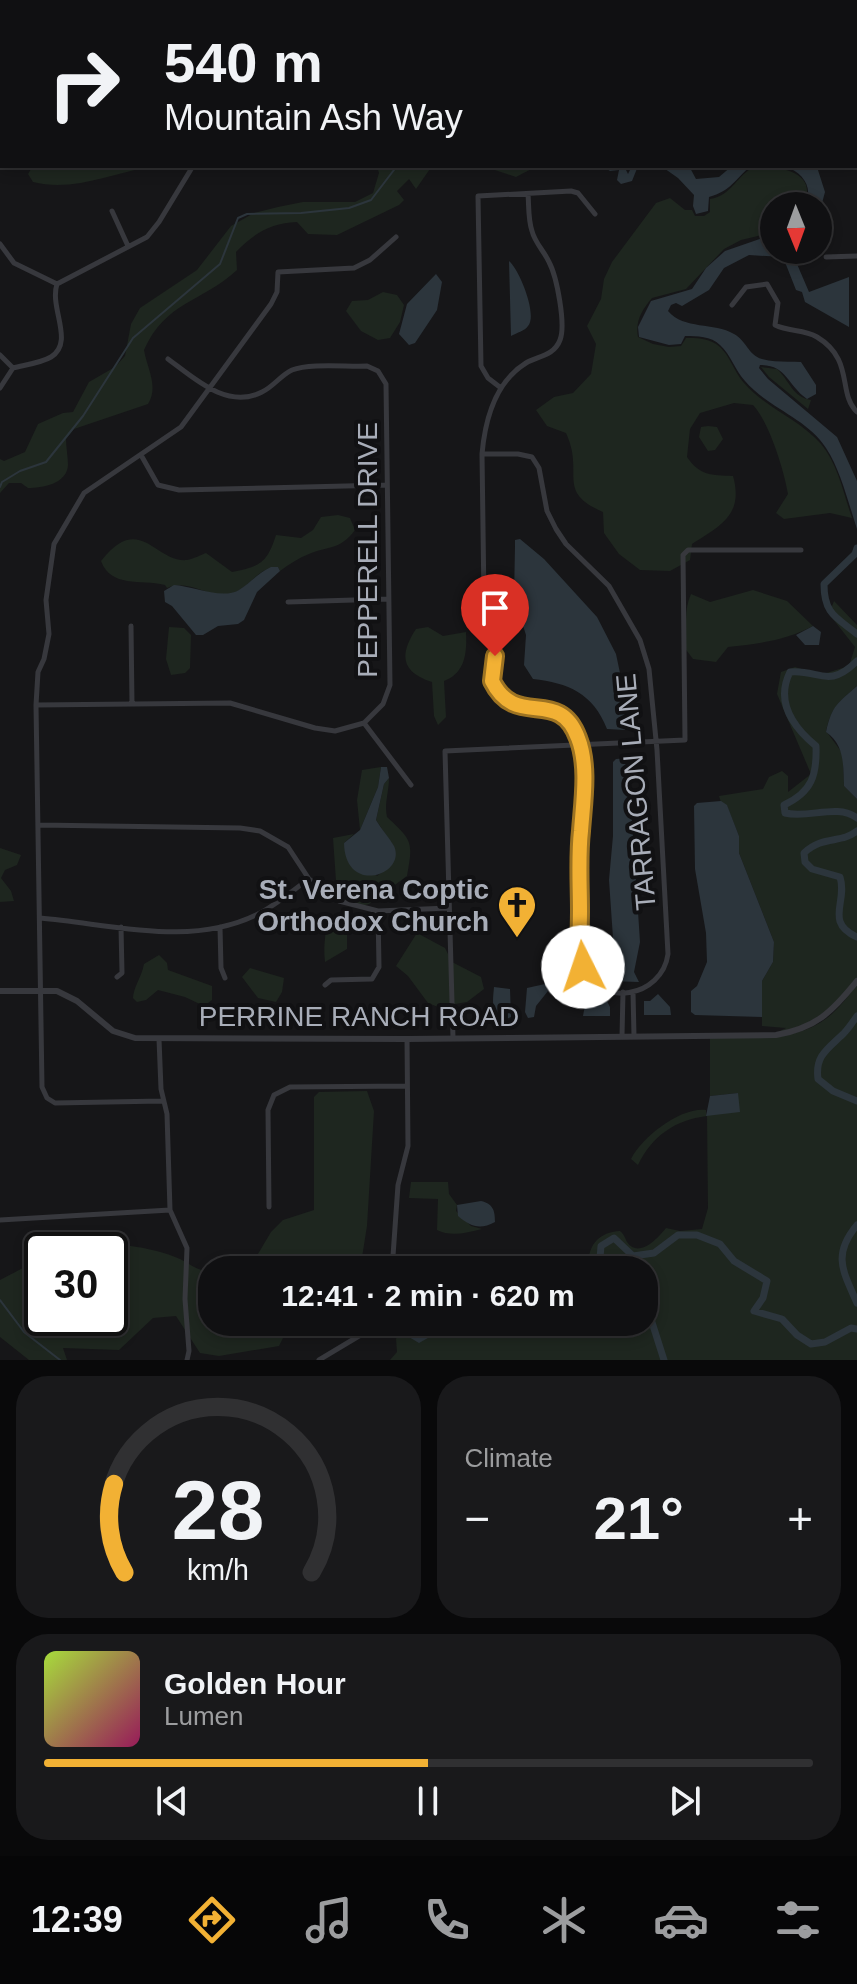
<!DOCTYPE html>
<meta charset="utf-8">
<style>
:root{--surface:#101012;--page:#19191b;--text:#f1f3f6;--muted:#9c9d9f;--line:#303032;--accent:#f2b134}
body{margin:0;font-family:Helvetica,sans-serif;background:var(--page);color:var(--text);height:100vh;display:flex;flex-direction:column;font-size:30px;white-space:nowrap}
*{box-sizing:border-box;margin:0}
p{font-size:26px;color:var(--muted)}
.icon{flex:none;width:44px;height:44px;fill:none;stroke:currentColor;stroke-width:2;stroke-linecap:round;stroke-linejoin:round}
.map{position:relative;height:1360px;overflow:hidden}
.sheet{display:flex;flex-direction:column;gap:16px;padding:16px;background:#09090a;flex:1}
.sheet>*{flex:none}
.banner{position:absolute;left:0px;top:0px;width:858px;height:168px;box-shadow:0 4px 12px #0003,0 0 0 2px var(--line);background:#101012;color:var(--text);overflow:hidden}
.needle{width:52px;rotate:179deg}
.fabs{position:absolute;left:760px;top:192px;display:grid;gap:16px}
.fabs a{display:grid;place-items:center;width:72px;height:72px;border-radius:50%;background:var(--surface);box-shadow:0 4px 12px #0003,0 0 0 2px var(--line);font-size:40px}
.speed{position:absolute;left:24px;top:1232px;display:flex;gap:16px;font-size:40px;font-weight:700;text-align:center}
.speed>*{display:grid;place-content:center;width:104px;height:104px;border-radius:50%;background:var(--surface);box-shadow:0 4px 12px #0003,0 0 0 2px var(--line);line-height:1}
.speed .limit{border:4px solid #111;border-radius:12px;background:#fff;color:#111}
.pin{position:absolute;display:grid;place-items:center;width:68px;height:68px;color:#fff;margin:-82px -34px;border-radius:50% 50% 50% 0;rotate:-45deg;box-shadow:0 0 8px #0007}
.pin .icon{rotate:45deg}
.me{position:absolute;width:88px;margin:-44px;rotate:356deg;stroke-linejoin:round;filter:drop-shadow(0 0 6px #0008)}
.turn{display:flex;align-items:center;gap:28px;height:168px;padding:0 32px;font-size:36px}
.turn .icon{width:104px;height:104px;stroke-width:2.5}
.turn b{display:block;font-size:56px;line-height:68px}
.big{font-size:60px;font-weight:700;line-height:1.1}
.sheet .widget{flex:1;display:flex;flex-direction:column;justify-content:center;gap:12px;min-width:0;padding:0 28px;border-radius:32px;background:var(--page)}
.sheet .dial{align-items:center;gap:0}
.dial svg{height:208px;overflow:visible;fill:none;stroke:var(--line);stroke-width:7;stroke-linecap:round;text-anchor:middle}
.dial text{fill:var(--text);stroke:none}
.song{display:flex;align-items:center;gap:24px}
.cover{width:96px;height:96px;border-radius:12px;background:linear-gradient(135deg,hsl(80 70% 55%),hsl(330 70% 35%))}
.played{height:8px;border-radius:4px;background:linear-gradient(90deg,var(--accent) 50%,var(--line) 50%)}
.keys{display:flex;justify-content:space-around;direction:ltr}
.heat{display:flex;justify-content:space-between;align-items:center;font-size:44px;direction:ltr}
.sheet .tiles{flex:1;display:grid;gap:16px;grid-template-columns:1fr 1fr}
.widget:last-child{grid-column:span 2}
.trip{position:absolute;left:198px;top:1256px;width:460px;height:80px;border-radius:32px;background:var(--surface);box-shadow:0 4px 12px #0003,0 0 0 2px var(--line);font-weight:700;line-height:80px;text-align:center}
.menu{display:flex;height:128px;justify-content:space-around;align-items:center;background:#060607;color:var(--muted)}
.menu .icon{width:56px;height:56px}
.menu .active{color:var(--accent)}
.menu b{font-size:36px;color:var(--text)}
.map>svg:first-child{display:block}
.green{fill:#1e261f}
.water{fill:#2c353c}
.lines{fill:none;stroke-linecap:round;stroke-linejoin:round}
.stream{stroke:#2c353c;stroke-width:2}
.river{stroke:#2c353c;stroke-width:7}
.minor{stroke:#37383d;stroke-width:5}
.tertiary{stroke:#37383d;stroke-width:6}
.route-casing{stroke:#9d7322;stroke-width:20}
.route{stroke:#f2b134;stroke-width:14}
.labels{text-anchor:middle;dominant-baseline:central;stroke-width:8;stroke-linejoin:round;paint-order:stroke}
.street-label{font-size:28px;fill:#a8adb8;stroke:#111113}
.poi-label{font-size:28px;font-weight:bold;fill:#a8adb8;stroke:#111113;text-anchor:end}
</style>
<div class="map">
<svg width="857" height="1360" viewBox="0 0 857 1360">
<rect width="100%" height="100%" fill="#161618"/>
<!-- green -->
<path class="green" d="M33,166H151C112,174 72,192 33,182L28,174Z
M377,166H432L416,189L409,179L397,191L404,200L399,205L337,235L308,234L297,222C271,223 254,233 236,252L237,270C201,303 166,301 144,350C147,368 159,387 148,404L74,429L66,439C66,447 68,457 68,465C67,484 42,488 28,488L21,483H9L0,493V459L4,461L25,452L38,424L63,413L73,412L89,382L115,367L125,356L131,324L140,308L197,270L231,226L254,213L278,207L303,202H355L373,193L379,173Z
M483,166H537L516,177Z
M756,166C780,166 820,172 803,206H774V232L741,240L724,249L686,289L652,298C642,310 635,321 638,337L653,344L669,347L681,346L686,338C696,338 706,338 716,344C729,352 734,372 744,383C767,409 799,419 821,444C838,464 844,495 852,518L830,513L784,519L776,513L788,494C784,470 769,422 753,405L734,403L700,413L690,429L687,457C700,476 711,475 733,476C744,515 720,526 692,544L690,560L670,571L640,570L619,554L604,533L603,512C555,491 585,474 566,433L547,426L536,410L554,397L573,393L591,374L596,344L587,326L601,299L604,279L612,262L656,203L670,198L685,210H692L695,216H704L710,212V199C732,196 737,174 756,166Z
M383,292L397,295L404,305L400,322L390,338L378,340L361,331L346,311L352,301L368,300Z
M761,367L777,369C790,381 792,397 811,400L808,409L769,377Z
M708,426L717,427L723,439L715,450L708,451L699,437L701,427Z
M338,515L350,518L355,530C339,551 330,545 309,554C299,558 289,564 280,571L278,567C256,567 249,591 229,594C208,598 188,578 167,588L165,585C140,579 111,588 101,561C140,511 155,563 187,560C193,559 201,555 206,553L232,572C261,566 267,563 276,535L301,538L313,530L321,517Z
M753,590L787,601L813,626C787,640 758,644 728,647L716,662L693,659L684,647C688,629 683,611 691,594L710,602Z
M834,601L857,625V686C839,702 832,706 826,731L843,754L844,786L857,799V978C833,1007 816,1025 778,1032L786,1028L762,1026V981L773,962L774,942L739,853V836L727,806L721,802L719,796L763,789L769,777L782,771L788,776V792L811,774L777,694L781,672L795,667L820,675L849,666L855,647L829,614Z
M169,627L184,628L191,635L190,668L185,673L171,675L166,659Z
M428,627L443,636L466,632C467,651 466,673 444,681L446,717L438,725L434,716L432,682C401,672 399,655 416,629Z
M381,767L378,787L360,830L357,800L362,770Z
M389,778C389,792 384,804 387,817C413,841 413,842 407,876L369,904L358,907L337,895L333,838L354,834L344,843L377,876L382,872L394,847L376,820L384,784Z
M0,848L21,855L17,865L5,870L1,878L11,891L14,901L0,902Z
M338,919L347,923V949L325,962C323,946 326,937 326,922Z
M417,933L445,948L452,962L481,977L484,989L467,1002L438,1007L428,1003L408,976L396,966Z
M159,955L167,963L168,970L212,986V1000L204,1006L185,997L158,990L146,1000L137,1002L133,998C133,988 142,976 144,964Z
M250,968L284,978L282,992L276,1002L258,998L242,977Z
M857,985V1360H390L397,1352L396,1339L403,1322H419L409,1331V1337L442,1330L443,1322H520L582,1328L590,1322H644V1270H589C586,1248 597,1232 620,1231C624,1234 625,1238 627,1242C639,1259 658,1238 666,1228L680,1231L702,1229L708,1208L707,1116C675,1120 652,1136 638,1165L631,1159C643,1136 681,1107 706,1110V1115L738,1093L710,1096V1038C749,1037 794,1043 827,1018C839,1009 848,996 857,985Z
M367,1091L374,1111L367,1226L360,1270H241L255,1259L271,1232L283,1220L314,1210V1097L319,1092Z
M411,1182H448L449,1194L457,1205L456,1211L471,1226L482,1229C466,1233 451,1237 437,1230L438,1199L409,1198Z
M122,1245C140,1247 158,1250 175,1257C189,1262 197,1272 212,1272V1322H291L279,1346L219,1356L200,1353L176,1316L153,1318L119,1350L63,1348L67,1360H29L0,1337V1280L42,1258V1318H110V1250H100Z"/>
<!-- water -->
<path class="water" d="M602,166H624L628,174L632,166H638L632,181L621,184L617,180L619,170L610,171Z
M661,166H689L696,179L719,177L732,166H751C734,180 731,191 709,197L708,211L696,214L693,206L694,195L678,178Z
M785,166L817,167L825,192L818,218V206H805C814,187 803,173 785,166Z
M774,234V250H791L809,292L849,277V327L805,302L802,292L796,290L783,257L749,255L724,268L709,290L682,306L676,303L671,305L668,311C684,330 714,322 734,334C746,340 748,355 762,359C775,363 788,361 801,362L816,385V394L807,399C787,385 787,365 760,365L759,368L768,379L837,437L857,481V529C848,502 841,471 826,448C807,418 768,408 745,381C735,370 731,355 720,345C711,336 697,336 685,336L681,344L669,345L639,337L638,327L651,301L692,289L706,268L725,251Z
M509,261C519,269 538,315 528,326C525,331 516,333 511,336Z
M436,274L442,282L437,310L415,343L409,345L399,334L407,304Z
M520,539L544,559L597,617L616,654L624,692L625,730L607,729C593,693 568,683 533,679L524,665L526,635L514,598L515,546V540Z
M271,567H278L280,571L257,592L244,620L238,624L218,626L203,635H196L172,606L165,602L164,591L174,585C193,586 222,600 239,590C251,582 258,573 271,567Z
M813,626L821,632L819,645H805L796,635Z
M857,686V799L844,786C843,765 845,745 826,732C832,705 838,703 857,686Z
M628,758L640,942L634,972L639,982L609,981L605,978L615,967L609,880L613,836V762L616,759Z
M381,767H387L389,778L384,784L376,820C381,829 389,837 394,846C407,875 345,896 344,843L360,830L378,787Z
M721,801L727,805L739,836V853L774,942L773,962L762,981V1017L695,1015L691,1012V991L697,986L707,962L706,933L695,869L694,806L697,803Z
M545,984L548,991L536,1006L534,1017L528,1018L525,1012L527,988Z
M494,987L510,989L511,1017L504,1020C490,1014 493,1000 494,987Z
M658,994L670,1007L671,1015H644V1001H650Z
M591,997L607,1001L610,1007V1016H583L585,1005Z
M738,1093L740,1112L706,1116L710,1096Z
M481,1201C493,1204 495,1210 495,1222C480,1230 471,1227 458,1216L457,1205Z
M419,1322H443L442,1330L419,1343L409,1337V1331Z"/>
<g class="lines">
<!-- stream -->
<path class="stream" d="M0,487L2,482L20,471L46,462L83,416L133,338L220,264L238,218L247,214L301,213L349,208L371,200L397,166
M0,1300L24,1332L60,1360"/>
<!-- river -->
<path class="river" d="M857,548L855,554L824,584C824,614 836,617 857,634
M857,661C828,690 819,669 790,672C775,702 793,727 816,746C817,775 812,792 784,805L785,813C809,819 837,803 857,818
M857,831C841,844 823,835 804,853L805,862L812,869L840,877C848,902 824,922 857,937
M857,1016C852,1023 847,1031 841,1036C826,1050 815,1057 818,1079L833,1091L857,1101
M857,1225C832,1255 843,1271 857,1303
M599,1270L601,1246L614,1238L633,1256L654,1253L678,1235H697L720,1244L734,1261L767,1281L763,1298L754,1311L782,1319L797,1335L811,1344L825,1342L851,1328L857,1329
M644,1310L650,1316L664,1360"/>
<!-- minor -->
<path class="minor" d="M489,0V2
M726,2V0
M856,33H857
M856,71H857
M0,127L2,126
M856,135H857
M112,211L128,246
M0,244L14,263L57,284
M826,257L857,256
M57,284L147,237L159,222L193,166
M732,305L746,287L767,284L778,303L775,325C789,332 804,329 817,337C855,360 837,393 857,412
M0,355L13,368
M0,388L13,368C24,365 41,363 51,357C75,342 49,308 57,284
M501,388L488,378L481,366L478,196L571,191L578,193L595,214
M482,454H518L532,457L539,468L547,511L556,529L566,544L609,586L640,640L649,669L657,750L668,954C662,998 599,1008 583,968C578,953 580,934 580,919C580,893 579,866 580,840C581,807 591,768 578,736C557,687 515,729 492,681L497,645L484,601L482,454C485,420 495,382 526,363C538,356 554,356 560,340C566,325 557,277 549,262C544,251 535,243 532,231C528,219 529,206 528,194
M141,455L158,485L179,490L386,485
M288,602L387,599
M131,626L132,704
M36,705L230,703L315,728L335,731L364,723L383,704L390,685L386,384L378,371L367,366C347,367 310,363 292,370C281,375 273,387 262,392C227,410 194,378 168,359
M364,723L411,785
M39,825L240,828L260,831L288,847L309,879L339,901L378,911L448,908
M40,918C112,924 190,948 258,914C276,905 293,890 309,879
M220,927L221,968L225,978
M117,977L122,973L121,927
M325,985L331,980L372,979L379,967L378,911
M633,992L634,1036
M622,1036L623,992
M453,1038L445,751L685,740L683,555L688,550H801
M159,1039L161,1089L167,1114L170,1210L187,1248L185,1299L189,1351L187,1360
M162,1101L55,1103L47,1098L42,1087L36,705L38,672L44,659L49,634L46,600L54,544L84,493L181,427L271,304L277,292L278,272L354,268L370,260L396,237
M269,1207L268,1110L274,1095L290,1087L407,1086
M0,1220L170,1210
M393,1262L460,1270
M392,1270L398,1185L408,1146L407,1039
M319,1360L369,1330L375,1322"/>
<!-- tertiary -->
<path class="tertiary" d="M0,991H57L77,1001L113,1031L135,1038L407,1039L776,1035C816,1028 832,1012 857,981"/>
</g>
<g class="lines">
<!-- route casing -->
<g class="route-casing">
<path id="route" d="M495,656L492,681C516,730 559,686 578,738C589,766 583,802 581,831C578,857 580,885 580,911C580,929 578,950 583,967"/>
</g>
<!-- route -->
<use href="#route" class="route"/>
</g>
<!-- icons -->
<defs>
<g id="church-pin" transform="scale(2)"><path d="M0 17L-7.5 6A9.5 9.5 0 1 1 7.5 6Z" fill="#f2b134" stroke="#111113"/><path d="M-1.2-6h2.4v3.5h3.3v2.4h-3.3V6h-2.4V-.1h-3.3v-2.4h3.3Z" fill="#111"/></g>
</defs>
<g fill-rule="evenodd">
<use href="#church-pin" x="517" y="905"/>
</g>
<g class="labels">
<!-- street labels -->
<g class="street-label">
<text transform="translate(367 550) rotate(-90)">PEPPERELL DRIVE</text>
<text transform="translate(636 792) rotate(-95)">TARRAGON LANE</text>
<text x="359" y="1016">PERRINE RANCH ROAD</text>
</g>
<!-- poi labels -->
<g class="poi-label">
<text x="489" y="889">St. Verena Coptic<tspan x="489" dy="32">Orthodox Church</tspan></text>
</g>
</g>
</svg>
<div class="fabs">
<a><svg class="needle" viewBox="-14 -14 28 28"><path d="M0-13l5 13h-10z" fill="#e53935"/><path d="M0 13l5-13h-10z" fill="#9c9d9f"/></svg></a>
</div>
<div class="speed"><div class="limit">30</div></div>
<div class="pin" style="left:495px;top:656px;background:#d93025"><svg class="icon" aria-label="arrive" viewBox="0 0 24 24"><path d="M6 21V4h12l-3 4 3 4H6"/></svg></div>
<svg class="me" style="left:583px;top:967px" viewBox="-20 -20 40 40"><circle r="19" fill="#fff"/><path d="M0-13L10 11 0 6-10 11z" fill="#f2b134"/></svg>
<div class="trip">12:41 · 2 min · 620 m</div>
<div class="banner">
<div class="turn"><svg class="icon" aria-label="right" viewBox="0 0 24 24"><path d="M7 20v-9h11M14 6l5 5-5 5"/></svg><div><b>540 m</b>Mountain Ash Way</div></div>
</div>
</div>
<section class="sheet">
<div class="tiles">
<div class="widget dial"><svg viewBox="0 0 100 80">
<path d="M14 69A42 42 0 1 1 86 69"/>
<path d="M14 69A42 42 0 0 1 10 35" stroke="#f2b134"/>
<text x="50" y="56" font-size="32" font-weight="700">28</text>
<text x="50" y="72" font-size="11">km/h</text>
</svg></div>
<div class="widget"><p>Climate</p>
<div class="heat"><a>−</a><b class="big">21°</b><a>+</a></div>
</div>
<div class="widget">
<div class="song"><i class="cover"></i><div><b>Golden Hour</b><p>Lumen</p></div></div>
<div class="played"></div>
<div class="keys"><svg class="icon" aria-label="previous" viewBox="0 0 24 24"><path d="M18 5L8 12l10 7zM5 5v14"/></svg><svg class="icon" aria-label="pause" viewBox="0 0 24 24"><path d="M8 5v14M16 5v14"/></svg><svg class="icon" aria-label="next" viewBox="0 0 24 24"><path d="M6 5l10 7-10 7zM19 5v14"/></svg></div>
</div>
</div>
</section>
<nav class="menu">
<b>12:39</b>
<svg class="icon active" aria-label="directions" viewBox="0 0 24 24"><path d="M12 3l9 9-9 9-9-9zM9 14v-3h6M13 9l2 2-2 2"/></svg>
<svg class="icon" aria-label="music" viewBox="0 0 24 24"><path d="M9 18V5l10-2v13"/><circle cx="6" cy="18" r="3"/><circle cx="16" cy="16" r="3"/></svg>
<svg class="icon" aria-label="phone" viewBox="0 0 24 24"><path d="M5 4h4l2 5-3 2q2 4 5 5l2-3 5 2v4C11 20 4 13 5 4z"/></svg>
<svg class="icon" aria-label="climate" viewBox="0 0 24 24"><path d="M12 3v18M4 7l16 10M4 17L20 7"/></svg>
<svg class="icon" aria-label="car" viewBox="0 0 24 24"><path d="M5 17H2v-5l4-1 3-4h7l3 4 3 1v5h-3M9 17h6M6 11h13"/><circle cx="7" cy="17" r="2"/><circle cx="17" cy="17" r="2"/></svg>
<svg class="icon" aria-label="filters" viewBox="0 0 24 24"><path d="M4 7h16M4 17h16"/><circle cx="9" cy="7" r="2"/><circle cx="15" cy="17" r="2"/></svg>
</nav>
